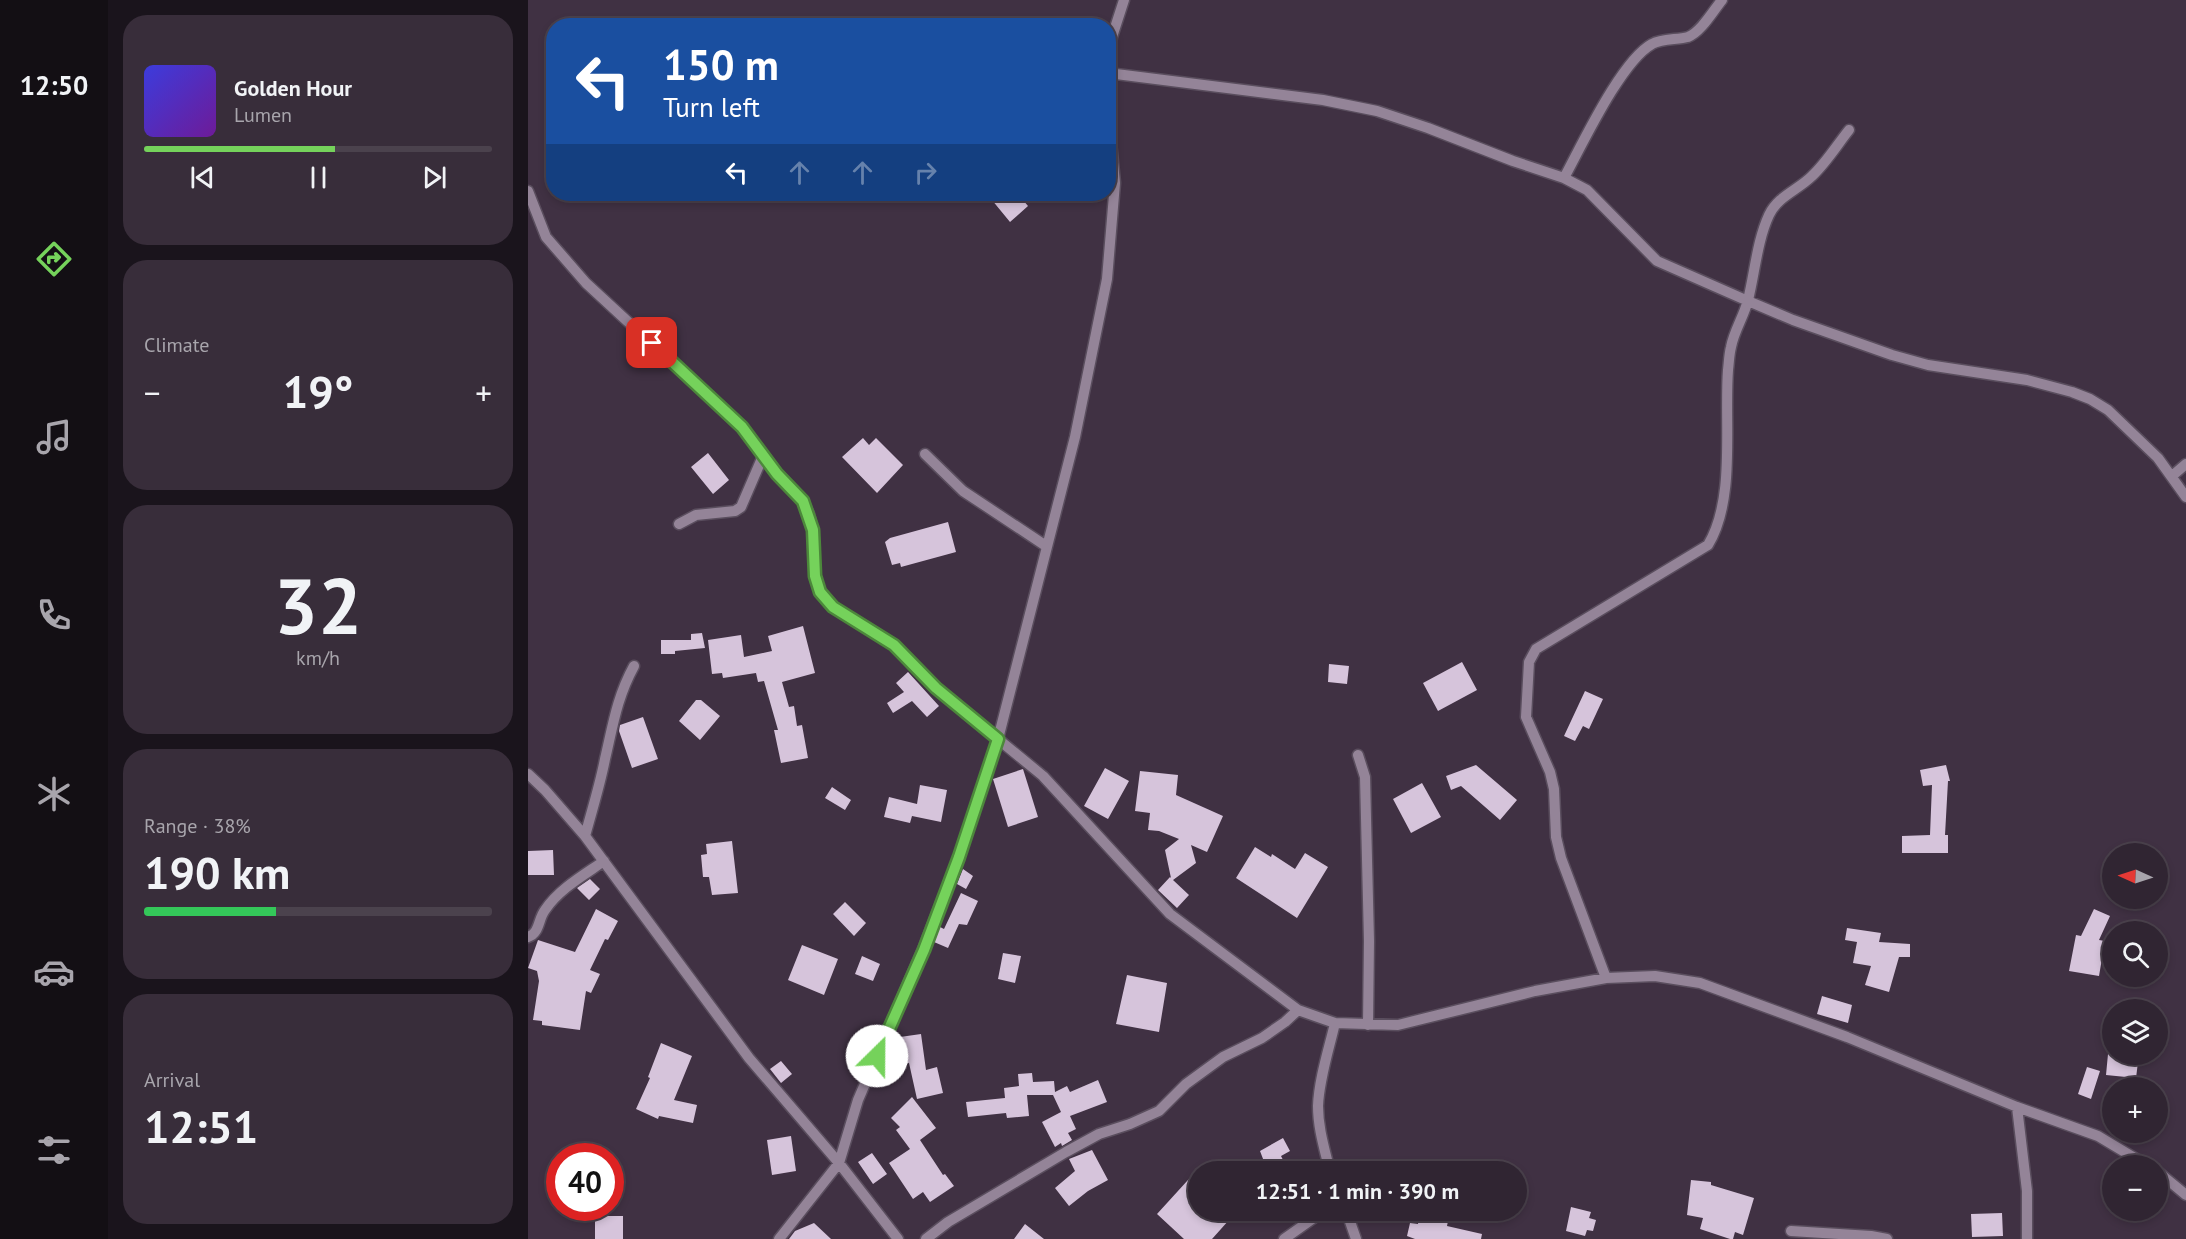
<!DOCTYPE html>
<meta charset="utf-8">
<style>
:root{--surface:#302532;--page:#382d3a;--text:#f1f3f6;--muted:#a8a5ac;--line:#4b424d;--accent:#75d25b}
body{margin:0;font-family:"PT Sans",sans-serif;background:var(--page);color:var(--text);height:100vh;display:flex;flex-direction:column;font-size:22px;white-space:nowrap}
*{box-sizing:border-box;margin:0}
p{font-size:20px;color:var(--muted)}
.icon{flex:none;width:33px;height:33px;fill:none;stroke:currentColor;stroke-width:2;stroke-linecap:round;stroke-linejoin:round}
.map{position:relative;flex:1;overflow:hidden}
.panel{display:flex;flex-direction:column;gap:15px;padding:15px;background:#1a141c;width:420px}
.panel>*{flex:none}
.guide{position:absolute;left:18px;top:18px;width:570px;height:183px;border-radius:24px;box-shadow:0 3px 9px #0003,0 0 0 2px var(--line);background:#1a4fa0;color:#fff;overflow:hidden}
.needle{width:39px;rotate:273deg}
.tools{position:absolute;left:1574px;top:843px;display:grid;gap:12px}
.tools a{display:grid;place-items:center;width:66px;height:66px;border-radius:50%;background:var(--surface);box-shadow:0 3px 9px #0003,0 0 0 2px var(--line);font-size:30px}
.speed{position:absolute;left:18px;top:1143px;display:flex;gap:12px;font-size:30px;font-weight:700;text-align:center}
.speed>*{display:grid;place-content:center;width:78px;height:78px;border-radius:50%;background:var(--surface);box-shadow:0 3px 9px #0003,0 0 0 2px var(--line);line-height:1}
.speed .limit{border:9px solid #d22;background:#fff;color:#111}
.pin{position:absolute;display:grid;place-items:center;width:51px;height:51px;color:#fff;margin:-26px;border-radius:12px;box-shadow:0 3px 9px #0006}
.me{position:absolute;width:66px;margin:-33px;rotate:23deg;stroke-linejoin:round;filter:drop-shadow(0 0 4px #0008)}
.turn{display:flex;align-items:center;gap:21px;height:126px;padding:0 18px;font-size:27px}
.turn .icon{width:78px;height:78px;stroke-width:2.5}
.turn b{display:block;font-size:42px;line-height:51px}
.lanes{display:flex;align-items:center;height:57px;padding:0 18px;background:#0003;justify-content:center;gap:30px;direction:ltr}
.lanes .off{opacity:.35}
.big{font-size:45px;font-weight:800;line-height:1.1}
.panel .tile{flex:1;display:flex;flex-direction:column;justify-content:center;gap:9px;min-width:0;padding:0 21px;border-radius:24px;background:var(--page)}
.panel .dial{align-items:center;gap:0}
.dial b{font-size:78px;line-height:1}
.song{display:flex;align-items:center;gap:18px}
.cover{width:72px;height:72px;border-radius:9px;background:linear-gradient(135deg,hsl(240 70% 55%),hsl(280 70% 35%))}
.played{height:6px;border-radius:3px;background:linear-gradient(90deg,var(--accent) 55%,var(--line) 55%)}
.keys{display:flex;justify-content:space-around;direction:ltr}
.heat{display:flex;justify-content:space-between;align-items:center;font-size:33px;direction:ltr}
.charge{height:9px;border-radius:4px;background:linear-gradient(90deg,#34c759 38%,var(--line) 0)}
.trip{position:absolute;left:660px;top:1161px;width:339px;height:60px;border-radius:30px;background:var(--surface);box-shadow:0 3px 9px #0003,0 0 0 2px var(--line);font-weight:800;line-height:60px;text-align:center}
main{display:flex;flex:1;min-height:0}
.tabs{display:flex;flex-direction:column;width:108px;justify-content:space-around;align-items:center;background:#130f14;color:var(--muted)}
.tabs .icon{width:42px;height:42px}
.tabs .on{color:var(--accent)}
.tabs b{font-size:27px;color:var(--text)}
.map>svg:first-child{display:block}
.building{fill:#d6c4db}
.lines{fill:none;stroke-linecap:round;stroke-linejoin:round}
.minor-casing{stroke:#5a4e5e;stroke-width:13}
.minor{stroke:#948498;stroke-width:10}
.route-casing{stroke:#4c883b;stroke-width:15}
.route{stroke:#75d25b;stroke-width:10}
</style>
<main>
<nav class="tabs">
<b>12:50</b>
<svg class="icon on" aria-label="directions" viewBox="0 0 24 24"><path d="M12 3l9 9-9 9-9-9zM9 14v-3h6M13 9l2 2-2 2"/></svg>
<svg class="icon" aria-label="music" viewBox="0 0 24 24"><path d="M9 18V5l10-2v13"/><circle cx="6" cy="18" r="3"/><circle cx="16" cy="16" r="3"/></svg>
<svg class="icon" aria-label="phone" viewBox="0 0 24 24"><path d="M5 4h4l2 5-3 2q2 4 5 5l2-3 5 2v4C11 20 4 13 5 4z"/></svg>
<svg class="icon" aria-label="climate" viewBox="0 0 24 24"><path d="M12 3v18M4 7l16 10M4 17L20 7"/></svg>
<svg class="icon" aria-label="car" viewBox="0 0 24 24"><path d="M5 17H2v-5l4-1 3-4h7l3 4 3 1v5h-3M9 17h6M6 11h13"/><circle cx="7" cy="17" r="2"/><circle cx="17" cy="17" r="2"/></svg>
<svg class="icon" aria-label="filters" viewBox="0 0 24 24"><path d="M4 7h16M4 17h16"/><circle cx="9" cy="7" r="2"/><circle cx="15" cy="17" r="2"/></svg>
</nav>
<section class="panel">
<div class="tile">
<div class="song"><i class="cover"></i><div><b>Golden Hour</b><p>Lumen</p></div></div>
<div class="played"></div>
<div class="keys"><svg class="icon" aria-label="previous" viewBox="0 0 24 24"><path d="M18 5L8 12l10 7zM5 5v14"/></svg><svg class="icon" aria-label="pause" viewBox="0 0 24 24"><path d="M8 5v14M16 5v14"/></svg><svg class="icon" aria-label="next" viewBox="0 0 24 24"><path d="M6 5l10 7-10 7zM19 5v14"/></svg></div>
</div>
<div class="tile"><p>Climate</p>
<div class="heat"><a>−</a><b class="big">19°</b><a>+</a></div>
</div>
<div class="tile dial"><b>32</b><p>km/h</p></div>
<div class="tile"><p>Range · 38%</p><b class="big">190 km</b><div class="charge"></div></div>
<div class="tile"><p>Arrival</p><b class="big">12:51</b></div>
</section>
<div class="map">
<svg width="1658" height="1239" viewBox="0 0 1658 1239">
<rect width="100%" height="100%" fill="#403143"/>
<!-- building -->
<path class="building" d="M459,194H490L500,206L482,222Z
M335,438L341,445L348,438L375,465L349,493L314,457Z
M180,453L201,480L185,494L163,467Z
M420,522L428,552L373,567L372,563L364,565L357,542L362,538Z
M275,626L287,673L254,682L261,707L266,706L269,726L274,725L280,758L253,763L246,730H250L236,681L230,682L228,673L195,678L194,673L184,674L180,640L213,635L216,657L244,651L240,636Z
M174,633L177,648L147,651V654H133V640H163V634Z
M934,662L949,690L910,711L895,683Z
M801,664L821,666L819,684L800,682Z
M380,672L411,706L399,717L384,701L365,713L359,703L376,692L368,683Z
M1057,691L1075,699L1061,729L1055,726L1047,741L1036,736Z
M168,700H173L192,716L172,740L151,721Z
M115,717L130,759L104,768L91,731L92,725Z
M948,765L989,800L972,820L933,786L923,790L918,776Z
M1418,765L1422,781H1420L1417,835H1420V853H1374V836L1402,835L1404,785L1395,786L1392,770Z
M577,768L601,781L580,819L556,806Z
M495,769L510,817L480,827L465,779Z
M612,771L650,775L648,795L695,816L679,852L663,845L668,863L645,880L661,895L649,908L630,890L642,877L643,878L637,850L651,839L631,831L620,830L622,813L607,811Z
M894,783L913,817L883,833L865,799Z
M392,785L419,790L413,822L384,816L382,823L356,817L361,797L389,804Z
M304,787L323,800L317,810L297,798Z
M204,841L210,893L184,895L181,877H175L173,855L179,854L178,844Z
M727,847L743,857L744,854L767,869L777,853L800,867L769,918L708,878Z
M25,850L26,875H0V851Z
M435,869L445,876L438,889L429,884Z
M62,879L72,889L61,900L49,888Z
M433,893L450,901L439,925L431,924L420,948L406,942L412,927L416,929Z
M317,902L338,923L326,936L305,914Z
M68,909L90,921L80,940L77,939L62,970L72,974L63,993L58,991L52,1030L14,1025V1021L5,1020L11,981L9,971L0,968L10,940L47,952Z
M1566,909L1582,916L1571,940L1577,941L1571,976L1541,971L1548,935L1553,936Z
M1319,928L1353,933L1351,942L1382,944V957H1371L1361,992L1337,985L1343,966L1325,963L1329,942L1317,940Z
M274,945L310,959L296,995L260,980Z
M475,953L493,956L487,983L470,979Z
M334,956L352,964L345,981L327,974Z
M599,975L639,983L631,1032L588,1024Z
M1294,996L1324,1005L1320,1023L1289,1014Z
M393,1034L398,1070L409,1067L415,1093L389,1099L381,1063L375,1064L372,1037Z
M133,1043L164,1056L146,1100L169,1105L165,1123L131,1116L130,1119L108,1109L122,1078L120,1077Z
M1580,1054H1611L1608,1078L1578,1075Z
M253,1061L264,1074L253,1083L242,1069Z
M1559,1067L1572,1071L1563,1099L1550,1094Z
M504,1073L505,1082L526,1081L527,1092L539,1086L542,1092L570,1080L579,1102L542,1116L548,1129L540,1133L544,1140L534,1146L533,1143L527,1147L514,1122L533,1112L525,1095H499L501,1116L479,1118L478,1113L440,1117L438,1102L477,1098L476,1088L491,1086L490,1074Z
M384,1097L408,1128L392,1140L415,1175L417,1174L426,1186L402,1202L395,1192L385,1199L361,1163L382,1149L368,1130L372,1127L363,1118Z
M263,1136L268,1171L244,1175L239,1140Z
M755,1138L762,1151L753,1156L761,1172H740L732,1151Z
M564,1150L580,1180L560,1191L541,1206L527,1188L547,1171L541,1159Z
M344,1153L359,1174L345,1184L330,1162Z
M670,1169V1210H710L684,1239H656L629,1214Z
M1163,1180L1183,1182V1185L1226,1198L1215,1235L1207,1232L1205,1239H1202L1172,1229L1175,1218L1159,1215Z
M1043,1207L1063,1212L1061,1218L1068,1220L1065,1231L1059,1230L1057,1236L1038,1231Z
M1474,1213L1475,1236L1444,1237L1443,1214Z
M891,1215L920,1221L919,1226L954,1234L953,1239H887L879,1236L882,1223L890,1224Z
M67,1216H95V1239H67Z
M286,1223L303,1239H261L267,1231Z
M497,1224L516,1239H486Z"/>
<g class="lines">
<!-- minor casing -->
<g class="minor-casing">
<path id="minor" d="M580,61L584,37L596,0
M580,73L795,100L849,111L900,128L985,161L1036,178L1059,190L1129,261L1220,301L1265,320L1364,355L1400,365L1499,380L1544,392L1562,399L1580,410L1630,458L1658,497
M1036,178C1054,145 1093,61 1124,44C1134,38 1149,40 1160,37C1173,32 1185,11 1194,0
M0,191L18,237L58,283L214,427L249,473L275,501L281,514L285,530L287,576L292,592L305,607L366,645L408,688L515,776L642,914L770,1010L807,1023L870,1025L1007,991L1078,978L1127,976L1172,983L1319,1037L1489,1107L1570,1136L1620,1166
M397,454L435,491L518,546
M1644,476L1658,464
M151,524L168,515L207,511L213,507L235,456
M830,755L837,777L841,941L840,1025
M0,774L17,790L57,836L221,1058L311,1163L370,1239
M57,836C64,810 72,785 77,759C85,725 89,697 106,666
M0,937C12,933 10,919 17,910C31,889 56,875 76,861
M1078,978L1033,858L1028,837L1026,789L1022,772L998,717L1001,662L1008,649L1180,545C1208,499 1196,423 1200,370C1201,362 1201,355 1203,347C1206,331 1216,316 1220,300C1227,272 1229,241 1241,215C1250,196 1270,190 1284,176C1298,163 1309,145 1321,130
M1489,1107L1499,1191V1239
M1629,1171L1658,1195
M802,1172C797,1150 790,1129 790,1106C791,1079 801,1049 807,1023
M818,1210L828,1239
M1263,1231L1343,1236L1359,1239
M251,1239L311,1163L330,1100L395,949L431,857L470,739L547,437L579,279L587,183L580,112
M398,1239L420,1222L538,1152L571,1134L602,1124L631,1111L658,1084L695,1057L734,1038L757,1022L770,1010
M756,1239L797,1210"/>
</g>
<!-- minor -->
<use href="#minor" class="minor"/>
</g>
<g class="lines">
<!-- route casing -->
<g class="route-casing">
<path id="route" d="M124,343L214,427L249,474L275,501L285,530L287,576L292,592L305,607L366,645L408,688L470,739L431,857L396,950L349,1056"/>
</g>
<!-- route -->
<use href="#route" class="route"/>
</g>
</svg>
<div class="tools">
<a><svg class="needle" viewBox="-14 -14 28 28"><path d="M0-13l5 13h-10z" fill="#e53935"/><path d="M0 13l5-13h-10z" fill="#a8a5ac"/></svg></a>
<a><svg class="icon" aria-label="search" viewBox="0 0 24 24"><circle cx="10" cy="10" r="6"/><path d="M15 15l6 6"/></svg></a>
<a><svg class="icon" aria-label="layers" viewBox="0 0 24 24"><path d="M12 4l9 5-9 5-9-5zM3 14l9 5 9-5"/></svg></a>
<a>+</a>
<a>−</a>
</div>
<div class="speed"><div class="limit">40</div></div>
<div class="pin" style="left:124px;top:343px;background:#d93025"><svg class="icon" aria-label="arrive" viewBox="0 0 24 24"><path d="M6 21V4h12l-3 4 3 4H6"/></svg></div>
<svg class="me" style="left:349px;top:1056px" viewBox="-20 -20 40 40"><circle r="19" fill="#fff"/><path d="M0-13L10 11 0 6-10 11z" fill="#75d25b"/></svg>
<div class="trip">12:51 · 1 min · 390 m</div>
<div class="guide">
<div class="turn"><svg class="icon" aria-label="left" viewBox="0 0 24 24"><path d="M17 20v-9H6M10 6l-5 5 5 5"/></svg><div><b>150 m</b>Turn left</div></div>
<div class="lanes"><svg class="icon" aria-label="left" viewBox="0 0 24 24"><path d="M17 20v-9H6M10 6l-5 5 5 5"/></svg><svg class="icon off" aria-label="ahead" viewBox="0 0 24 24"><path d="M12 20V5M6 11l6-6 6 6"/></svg><svg class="icon off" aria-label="ahead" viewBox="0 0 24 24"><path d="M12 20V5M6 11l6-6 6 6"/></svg><svg class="icon off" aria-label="right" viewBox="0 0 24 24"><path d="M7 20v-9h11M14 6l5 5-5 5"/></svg></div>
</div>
</div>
</main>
